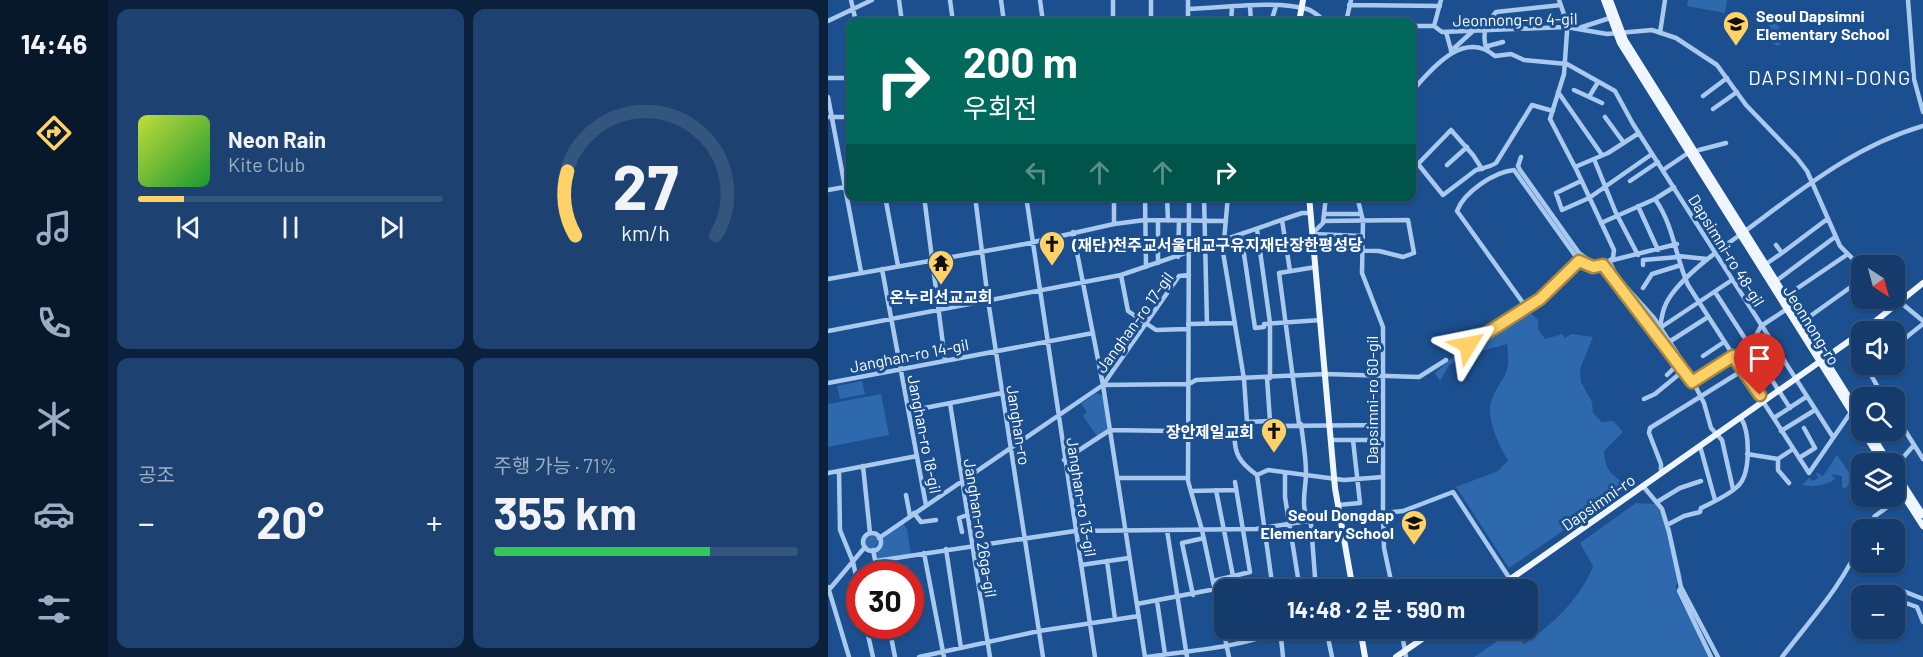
<!DOCTYPE html>
<html lang="ko">
<meta charset="utf-8">
<style>
:root{--surface:#143b6b;--page:#1d4271;--text:#f1f3f6;--muted:#9dadc1;--line:#33557e;--accent:#ffd166}
body{margin:0;font-family:Barlow,"Noto Sans KR",sans-serif;background:var(--page);color:var(--text);height:100vh;display:flex;flex-direction:column;font-size:22px;white-space:nowrap}
*{box-sizing:border-box;margin:0}
p{font-size:20px;color:var(--muted)}
.icon{flex:none;width:33px;height:33px;fill:none;stroke:currentColor;stroke-width:2;stroke-linecap:round;stroke-linejoin:round}
.map{position:relative;flex:1;overflow:hidden}
.drawer{display:flex;flex-direction:column;gap:9px;padding:9px;background:#0b203b;width:720px}
.drawer>*{flex:none}
.top-card{position:absolute;left:18px;top:18px;width:570px;height:183px;border-radius:12px;box-shadow:0 2px 4px #0004,0 0 0 2px var(--line);background:#00695c;color:#fff;overflow:hidden}
.needle{width:39px;rotate:144deg}
.controls{position:absolute;left:1023px;top:255px;display:grid;gap:12px}
.controls a{display:grid;place-items:center;width:54px;height:54px;border-radius:12px;background:var(--surface);box-shadow:0 2px 4px #0004,0 0 0 2px var(--line);font-size:30px}
.speed{position:absolute;left:18px;top:561px;display:flex;gap:12px;font-size:30px;font-weight:700;text-align:center}
.speed>*{display:grid;place-content:center;width:78px;height:78px;border-radius:50%;background:var(--surface);box-shadow:0 2px 4px #0004,0 0 0 2px var(--line);line-height:1}
.speed .limit{border:9px solid #d22;background:#fff;color:#111}
.pin{position:absolute;display:grid;place-items:center;width:51px;height:51px;color:#fff;margin:-62px -26px;border-radius:50% 50% 50% 0;rotate:-45deg;box-shadow:0 0 6px #0007}
.pin .icon{rotate:45deg}
.me{position:absolute;width:66px;margin:-33px;rotate:55deg;stroke-linejoin:round;filter:drop-shadow(0 0 4px #0008)}
.turn{display:flex;align-items:center;gap:21px;height:126px;padding:0 18px;font-size:27px}
.turn .icon{width:78px;height:78px;stroke-width:2.5}
.turn b{display:block;font-size:42px;line-height:51px}
.lanes{display:flex;align-items:center;height:57px;padding:0 18px;background:#0003;justify-content:center;gap:30px;direction:ltr}
.lanes .off{opacity:.35}
.big{font-size:45px;font-weight:700;line-height:1.1}
.drawer .tile{flex:1;display:flex;flex-direction:column;justify-content:center;gap:9px;min-width:0;padding:0 21px;border-radius:12px;background:var(--page)}
.drawer .dial{align-items:center;gap:0}
.dial svg{height:156px;overflow:visible;fill:none;stroke:var(--line);stroke-width:7;stroke-linecap:round;text-anchor:middle}
.dial text{fill:var(--text);stroke:none}
.song{display:flex;align-items:center;gap:18px}
.cover{width:72px;height:72px;border-radius:9px;background:linear-gradient(135deg,hsl(70 70% 55%),hsl(130 70% 35%))}
.played{height:6px;border-radius:3px;background:linear-gradient(90deg,var(--accent) 15%,var(--line) 15%)}
.keys{display:flex;justify-content:space-around;direction:ltr}
.heat{display:flex;justify-content:space-between;align-items:center;font-size:33px;direction:ltr}
.charge{height:9px;border-radius:4px;background:linear-gradient(90deg,#34c759 71%,var(--line) 0)}
.drawer .tiles{flex:1;display:grid;gap:9px;grid-template-columns:repeat(2,1fr)}
.trip{position:absolute;left:386px;top:579px;width:324px;height:60px;border-radius:12px;background:var(--surface);box-shadow:0 2px 4px #0004,0 0 0 2px var(--line);font-weight:700;line-height:60px;text-align:center}
main{display:flex;flex:1;min-height:0}
.dock{display:flex;flex-direction:column;width:108px;justify-content:space-around;align-items:center;background:#08182b;color:var(--muted)}
.dock .icon{width:42px;height:42px}
.dock .on{color:var(--accent)}
.dock b{font-size:27px;color:var(--text)}
.map>svg:first-child{display:block}
.green{fill:#2e69ad}
.lines{fill:none;stroke-linecap:round;stroke-linejoin:round}
.minor{stroke:#a9c9ee;stroke-width:4.5}
.major{stroke:#f0f6ff;stroke-width:6}
.route-casing{stroke:#a68842;stroke-width:15}
.route{stroke:#ffd166;stroke-width:10}
.labels{text-anchor:middle;dominant-baseline:central;stroke-width:6;stroke-linejoin:round;paint-order:stroke}
.poi-label{font-size:16px;font-weight:bold;fill:#fff;stroke:#1b4f8f;text-anchor:start}
.street-label{font-size:16px;fill:#fff;stroke:#1b4f8f}
.quarter-label{font-size:20px;letter-spacing:1.5px;fill:#fff;stroke:#1b4f8f}
</style>
<main>
<nav class="dock">
<b>14:46</b>
<svg class="icon on" aria-label="directions" viewBox="0 0 24 24"><path d="M12 3l9 9-9 9-9-9zM9 14v-3h6M13 9l2 2-2 2"/></svg>
<svg class="icon" aria-label="music" viewBox="0 0 24 24"><path d="M9 18V5l10-2v13"/><circle cx="6" cy="18" r="3"/><circle cx="16" cy="16" r="3"/></svg>
<svg class="icon" aria-label="phone" viewBox="0 0 24 24"><path d="M5 4h4l2 5-3 2q2 4 5 5l2-3 5 2v4C11 20 4 13 5 4z"/></svg>
<svg class="icon" aria-label="climate" viewBox="0 0 24 24"><path d="M12 3v18M4 7l16 10M4 17L20 7"/></svg>
<svg class="icon" aria-label="car" viewBox="0 0 24 24"><path d="M5 17H2v-5l4-1 3-4h7l3 4 3 1v5h-3M9 17h6M6 11h13"/><circle cx="7" cy="17" r="2"/><circle cx="17" cy="17" r="2"/></svg>
<svg class="icon" aria-label="filters" viewBox="0 0 24 24"><path d="M4 7h16M4 17h16"/><circle cx="9" cy="7" r="2"/><circle cx="15" cy="17" r="2"/></svg>
</nav>
<section class="drawer">
<div class="tiles">
<div class="tile">
<div class="song"><i class="cover"></i><div><b>Neon Rain</b><p>Kite Club</p></div></div>
<div class="played"></div>
<div class="keys"><svg class="icon" aria-label="previous" viewBox="0 0 24 24"><path d="M18 5L8 12l10 7zM5 5v14"/></svg><svg class="icon" aria-label="pause" viewBox="0 0 24 24"><path d="M8 5v14M16 5v14"/></svg><svg class="icon" aria-label="next" viewBox="0 0 24 24"><path d="M6 5l10 7-10 7zM19 5v14"/></svg></div>
</div>
<div class="tile dial"><svg viewBox="0 0 100 80">
<path d="M14 69A42 42 0 1 1 86 69"/>
<path d="M14 69A42 42 0 0 1 10 36" stroke="#ffd166"/>
<text x="50" y="56" font-size="32" font-weight="700">27</text>
<text x="50" y="72" font-size="11">km/h</text>
</svg></div>
<div class="tile"><p>공조</p>
<div class="heat"><a>−</a><b class="big">20°</b><a>+</a></div>
</div>
<div class="tile"><p>주행 가능 · 71%</p><b class="big">355 km</b><div class="charge"></div></div>
</div>
</section>
<div class="map">
<svg width="1095" height="657" viewBox="0 0 1095 657">
<rect width="100%" height="100%" fill="#1b4f8f"/>
<!-- green -->
<path class="green" d="M860,0H899L897,13L859,6Z
M947,22L953,30L954,43L950,46L942,42L941,23Z
M693,304L710,320V329L717,339L734,334L737,338L743,334L765,337L752,369L753,382L764,402L765,413L774,422L785,421L795,432L776,451C777,471 784,475 800,486L681,568L628,487L670,471L680,460C671,447 658,417 663,402C673,373 684,380 679,344L649,352L621,365L612,381L607,373L625,357L653,346L663,339L668,322Z
M34,381L37,394L12,399L9,386Z
M268,393L275,396L281,429L269,436L255,416L259,412L253,404Z
M53,394L61,435L0,447V404Z
M1009,455L1020,471L1033,477V490L1023,482L1017,489L1014,487V476L1005,474L1004,477L1008,478C999,486 986,487 974,485L981,478L985,481L990,478L988,472L995,476Z
M808,503L827,504L842,526L854,577L848,585L849,594L881,657H646L682,633L688,641L693,639L696,644C724,625 753,598 765,566L752,543Z
M75,523L79,529L83,554L48,560L46,550L37,547L35,541L42,533L51,538L47,550H49L54,543V538Z"/>
<g class="lines">
<!-- minor -->
<path class="minor" d="M23,0L28,22
M71,0L74,22
M122,0L125,22
M173,0L176,22
M212,0L215,22
M285,0V22
M323,0V22
M360,0V22
M731,0L739,23V32L736,74L722,119L749,171L786,250L785,258L782,260
M1080,0L1086,79L1095,112
M521,5L612,6
M422,7L423,22
M360,9C396,8 446,0 479,9C486,11 493,18 498,22
M0,21L44,0
M403,22L404,8
M443,22L448,6
M518,22L523,0
M584,26H606L614,32L738,27L779,34L824,30L848,38L889,65L918,105L969,158L979,171L1012,246L1034,268
M606,26L613,0
M751,28L782,18
M618,32L623,50
M832,33L837,0
M675,42L660,46L659,50C653,35 658,24 668,12L733,5
M623,51L645,31
M0,78H22
M746,90L774,103
M584,91C604,69 635,29 667,56L683,54L696,60L739,64L787,91L805,124L1005,437
M730,92L774,155
M875,96L899,78
M0,97L33,272
M761,97L770,82
M885,109L909,92
M0,117H22
M777,117L796,143
M871,150L898,143
M693,157L690,166L692,170L751,253L770,267
M766,159L788,213L810,255
M619,165L639,147
M747,167L780,153L811,133
M654,169L645,155L623,130L590,164L615,195L648,170C655,168 662,167 668,163L704,105L725,111
M835,170L863,151
M753,181L728,193L734,210L761,198L824,154
M802,181L830,162
M0,190L22,186
M57,196L70,266
M96,196L117,360
M147,196L160,300L215,657
M198,196L267,657
M286,196V224
M317,196L318,267
M339,196L340,221
M361,196L360,481L374,530L401,657
M376,196L379,324
M400,196L395,252L416,379L419,422L407,432C405,453 412,463 429,475L445,590
M529,196L535,221L534,273L555,327V514L556,548L565,590
M827,199C846,226 847,256 860,285L981,473L1023,412
M810,206L830,250
M496,214H533
M454,220L462,271
M773,223L827,199L846,187
M429,229L442,323V378
M245,232L275,385L317,657
M413,234L427,328L436,327V324L493,320
M484,234L535,236
M484,234L495,223L498,196
M849,244L781,261L789,277L826,318L856,364L876,403L883,428L894,440L905,489
M948,245L954,253L998,220
M486,249L551,251L575,257L586,253L580,220L495,221
M850,256L879,259
M350,257L351,221
M330,263V221
M938,264L954,253
M815,265V260L850,257
M54,269L98,505
M293,275L300,311L328,330L360,329
M0,279L197,244L286,224L317,220L398,221
M948,281L1007,237
M815,288L824,274L853,265
M887,292L962,408
M958,296L1020,254
M1066,297L1095,321
M698,307L629,211C636,192 666,172 686,170L751,261
M974,322L1034,279
M360,324L407,323
M832,328C833,321 834,313 837,306C846,283 889,251 909,237C968,194 1023,147 1095,126
M832,328L904,280
M0,331L293,275L474,213H482
M841,342L880,317
M640,345L713,299L751,261L765,267L775,265L790,288L815,314L854,372
M1066,347L1095,324
M875,356L896,342
M1044,364L1039,368L1056,398
M839,375L849,365
M439,378L442,421L447,426L555,425
M864,382L905,356
M0,383L265,333
M275,385L361,384L368,380L498,374L591,377L618,360
M1041,398L1052,390
M816,399L827,394L855,371
M122,403L162,657
M81,411L174,393
M1066,413L1095,459
M946,418L978,397
M419,422L442,421
M471,424L451,273L488,267
M473,424C475,440 478,457 478,473C478,490 471,509 483,524L488,590
M953,431L987,410
M503,440H555
M872,446L887,500
M919,454L950,459L965,449
M971,458L987,448L976,428
M950,459V470L961,483
M236,460L282,430L407,432
M35,466L42,533
M1066,468L1086,445
M11,471L12,530L25,562L32,594
M0,473L89,456
M457,473V497L472,590
M833,473V464L821,433L822,428L912,372L913,363L933,326L959,309
M429,475L440,470L516,480L555,477
M289,478H360
M815,486L834,509L841,532L853,587L851,591L883,657
M388,490L405,576
M363,491L408,490
M78,495L82,516
M829,502L852,488L873,481
M510,505L532,503L525,440
M86,513L93,522L108,520
M839,525L856,516L872,512L873,508C885,502 900,496 910,486C923,474 922,432 913,418
M339,530L359,657
M1037,530L1047,516L1076,495
M134,532L131,518L139,515
M35 542a9 9 0 1 1 18 0a9 9 0 1 1-18 0Z
M51,538L275,385L351,276L361,275
M118,549L133,648
M45,550L50,574
M96,553L116,657
M48,561L247,531L428,529L480,521L575,511L625,492L682,579
M279,561L287,619
M253,565L301,558
M385,581L422,572L407,482
M0,587L21,657
M853,587L890,657
M0,591L37,547
M1075,591L1095,599
M365,595L354,543L376,538
M329,601L337,654
M1072,601L1089,607L1095,622
M309,604L403,586L404,590
M38,626L45,657
M61,626L67,657
M429,628L431,638
M452,628L455,657
M498,628L504,657
M573,628L578,657
M91,657L211,631L311,616
M319,657C364,650 415,648 457,628
M954,657C983,619 1016,584 1034,539"/>
<!-- major -->
<path class="major" d="M776,0L792,43L1034,429
M782,0L797,40L1034,418
M471,22L475,0
M481,196L507,488L525,590
M1034,332L1095,283
M1034,430L1055,464
M1041,430L1062,464
M1066,470L1095,515
M1066,481L1095,526
M667,590L1034,332
M532,628L537,657
M568,657L610,628"/>
</g>
<g class="lines">
<!-- route casing -->
<g class="route-casing">
<path id="route" d="M640,345L712,299L751,261L765,267L775,265L864,382L905,356L932,395"/>
</g>
<!-- route -->
<use href="#route" class="route"/>
</g>
<!-- icons -->
<defs>
<g id="school-pin" transform="scale(1.35)"><path d="M0 17L-7.5 6A9.5 9.5 0 1 1 7.5 6Z" fill="#ffd166" stroke="#1b4f8f"/><path d="M0-5L7-2L0 1L-7-2ZM-4 1L0 2.5L4 1V4Q0 6-4 4Z" fill="#111"/></g>
<g id="church-pin" transform="scale(1.35)"><path d="M0 17L-7.5 6A9.5 9.5 0 1 1 7.5 6Z" fill="#ffd166" stroke="#1b4f8f"/><path d="M-1.2-6h2.4v3.5h3.3v2.4h-3.3V6h-2.4V-.1h-3.3v-2.4h3.3Z" fill="#111"/></g>
<g id="temple-pin" transform="scale(1.35)"><path d="M0 17L-7.5 6A9.5 9.5 0 1 1 7.5 6Z" fill="#ffd166" stroke="#1b4f8f"/><path d="M0-6L5-2H3V0L6.5 2.5H4V6H1.5V3h-3V6H-4V2.5H-6.5L-3 0V-2H-5Z" fill="#111"/></g>
</defs>
<g fill-rule="evenodd">
<use href="#school-pin" x="908" y="24"/>
<use href="#church-pin" x="224" y="244"/>
<use href="#temple-pin" x="113" y="263"/>
<use href="#church-pin" x="446" y="431"/>
<use href="#school-pin" x="586" y="523"/>
</g>
<g class="labels">
<!-- poi labels -->
<g class="poi-label">
<text x="928" y="15">Seoul Dapsimni<tspan x="928" dy="18">Elementary School</tspan></text>
<text x="244" y="244">(재단)천주교서울대교구유지재단장한평성당</text>
<text x="113" y="296" text-anchor="middle">온누리선교교회</text>
<text x="426" y="431" text-anchor="end">장안제일교회</text>
<text x="566" y="514" text-anchor="end">Seoul Dongdap<tspan x="566" dy="18">Elementary School</tspan></text>
</g>
<!-- street labels -->
<g class="street-label">
<text transform="translate(687 19) rotate(-1)">Jeonnong-ro 4-gil</text>
<text transform="translate(899 250) rotate(58)">Dapsimni-ro 48-gil</text>
<text transform="translate(306 322) rotate(-54)">Janghan-ro 17-gil</text>
<text transform="translate(984 325) rotate(58)">Jeonnong-ro</text>
<text transform="translate(81 355) rotate(-11)">Janghan-ro 14-gil</text>
<text transform="translate(543 400) rotate(-90)">Dapsimni-ro 60-gil</text>
<text transform="translate(191 425) rotate(81)">Janghan-ro</text>
<text transform="translate(97 434) rotate(79)">Janghan-ro 18-gil</text>
<text transform="translate(254 497) rotate(81)">Janghan-ro 13-gil</text>
<text transform="translate(770 502) rotate(-35)">Dapsimni-ro</text>
<text transform="translate(153 528) rotate(81)">Janghan-ro 26ga-gil</text>
</g>
<!-- quarter labels -->
<g class="quarter-label">
<text x="1002" y="77">DAPSIMNI-DONG</text>
</g>
</g>
</svg>
<div class="controls">
<a><svg class="needle" viewBox="-14 -14 28 28"><path d="M0-13l5 13h-10z" fill="#e53935"/><path d="M0 13l5-13h-10z" fill="#9dadc1"/></svg></a>
<a><svg class="icon" aria-label="sound" viewBox="0 0 24 24"><path d="M4 9h4l5-4v14l-5-4H4zM17 9q2 3 0 6"/></svg></a>
<a><svg class="icon" aria-label="search" viewBox="0 0 24 24"><circle cx="10" cy="10" r="6"/><path d="M15 15l6 6"/></svg></a>
<a><svg class="icon" aria-label="layers" viewBox="0 0 24 24"><path d="M12 4l9 5-9 5-9-5zM3 14l9 5 9-5"/></svg></a>
<a>+</a>
<a>−</a>
</div>
<div class="speed"><div class="limit">30</div></div>
<div class="pin" style="left:932px;top:395px;background:#d93025"><svg class="icon" aria-label="arrive" viewBox="0 0 24 24"><path d="M6 21V4h12l-3 4 3 4H6"/></svg></div>
<svg class="me" style="left:640px;top:345px" viewBox="-20 -20 40 40"><path d="M0-17L14 15 0 8-14 15z" fill="#ffd166" stroke="#fff" stroke-width="4"/></svg>
<div class="trip">14:48 · 2 분 · 590 m</div>
<div class="top-card">
<div class="turn"><svg class="icon" aria-label="right" viewBox="0 0 24 24"><path d="M7 20v-9h11M14 6l5 5-5 5"/></svg><div><b>200 m</b>우회전</div></div>
<div class="lanes"><svg class="icon off" aria-label="left" viewBox="0 0 24 24"><path d="M17 20v-9H6M10 6l-5 5 5 5"/></svg><svg class="icon off" aria-label="ahead" viewBox="0 0 24 24"><path d="M12 20V5M6 11l6-6 6 6"/></svg><svg class="icon off" aria-label="ahead" viewBox="0 0 24 24"><path d="M12 20V5M6 11l6-6 6 6"/></svg><svg class="icon" aria-label="right" viewBox="0 0 24 24"><path d="M7 20v-9h11M14 6l5 5-5 5"/></svg></div>
</div>
</div>
</main>
